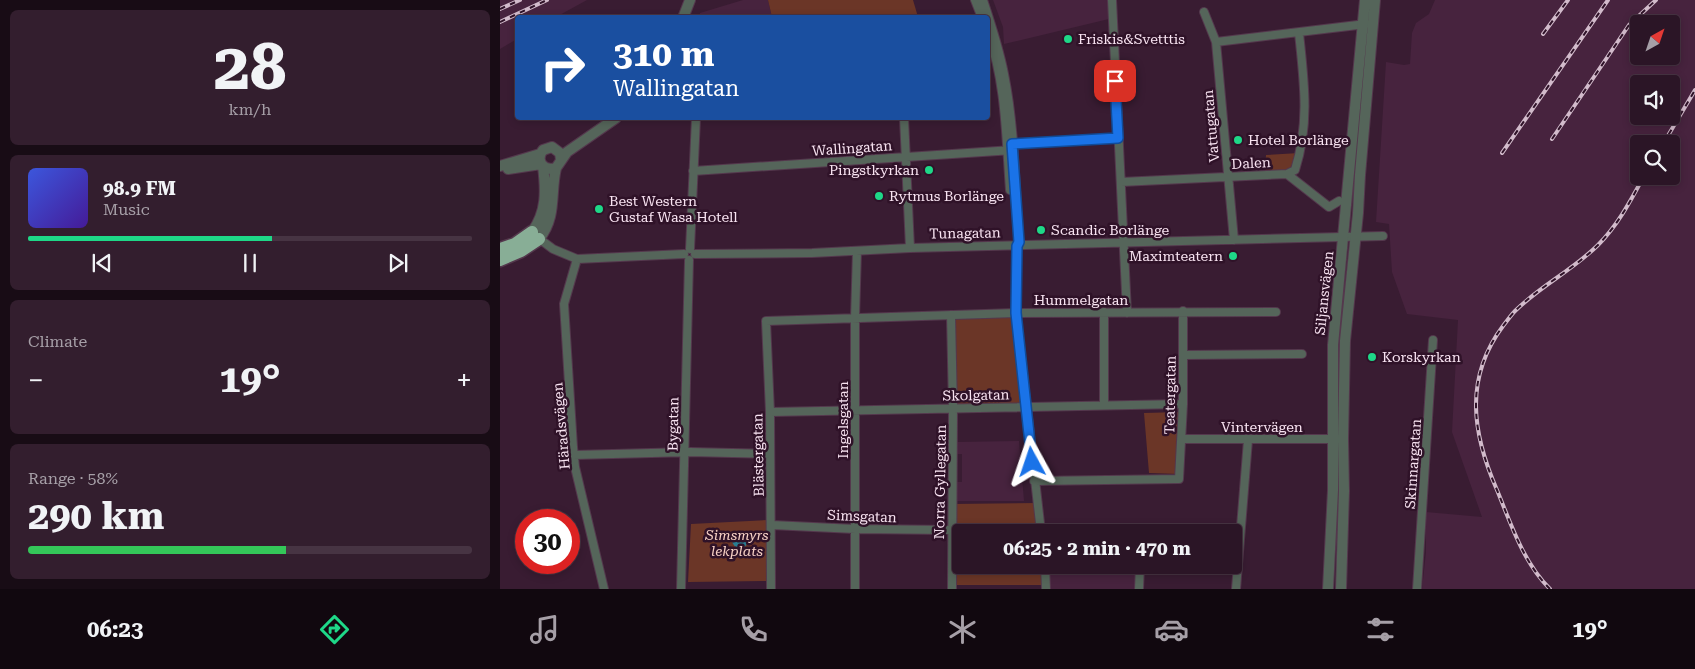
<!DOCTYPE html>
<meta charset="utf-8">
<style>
:root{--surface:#2b1526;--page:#331e2e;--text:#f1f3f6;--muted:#a69fa7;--line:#473443;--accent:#1ed888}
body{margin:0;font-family:"Roboto Serif",serif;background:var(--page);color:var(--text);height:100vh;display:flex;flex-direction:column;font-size:19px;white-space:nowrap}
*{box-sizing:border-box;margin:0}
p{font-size:16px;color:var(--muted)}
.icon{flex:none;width:28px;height:28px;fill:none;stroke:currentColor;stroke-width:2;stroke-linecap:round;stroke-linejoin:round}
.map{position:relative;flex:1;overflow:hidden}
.details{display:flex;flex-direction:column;gap:10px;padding:10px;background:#180c15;width:500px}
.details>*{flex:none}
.hud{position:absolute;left:15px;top:15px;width:475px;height:105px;border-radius:5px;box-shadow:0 2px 8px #0003,0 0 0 1px var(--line);background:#1a4fa0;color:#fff;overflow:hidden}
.needle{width:32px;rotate:40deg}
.fabs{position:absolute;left:1130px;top:15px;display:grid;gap:10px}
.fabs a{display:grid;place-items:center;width:50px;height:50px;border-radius:5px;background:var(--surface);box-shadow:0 2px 8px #0003,0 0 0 1px var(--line);font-size:25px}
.speed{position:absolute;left:15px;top:509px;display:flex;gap:10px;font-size:25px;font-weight:700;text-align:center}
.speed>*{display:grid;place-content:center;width:65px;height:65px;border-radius:50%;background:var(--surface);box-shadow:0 2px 8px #0003,0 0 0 1px var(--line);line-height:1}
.speed .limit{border:8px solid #d22;background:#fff;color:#111}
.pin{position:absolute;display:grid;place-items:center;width:42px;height:42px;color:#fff;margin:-21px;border-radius:10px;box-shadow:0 2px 8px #0006}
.me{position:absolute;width:55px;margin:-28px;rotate:355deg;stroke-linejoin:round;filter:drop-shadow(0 0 4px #0008)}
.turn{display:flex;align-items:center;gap:18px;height:105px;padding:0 15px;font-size:22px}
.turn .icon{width:65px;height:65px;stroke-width:2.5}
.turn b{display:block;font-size:35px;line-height:42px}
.big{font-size:38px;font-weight:700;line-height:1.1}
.details .widget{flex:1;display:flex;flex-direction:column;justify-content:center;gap:8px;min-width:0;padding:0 18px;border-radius:8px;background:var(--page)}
.details .dial{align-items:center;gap:0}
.dial b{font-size:65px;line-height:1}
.song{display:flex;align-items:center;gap:15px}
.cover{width:60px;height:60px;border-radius:8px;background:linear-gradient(135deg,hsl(230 70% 55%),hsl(260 70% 35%))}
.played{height:5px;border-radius:2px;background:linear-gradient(90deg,var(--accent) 55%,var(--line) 55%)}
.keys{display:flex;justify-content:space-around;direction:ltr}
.heat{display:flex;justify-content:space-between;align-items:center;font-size:28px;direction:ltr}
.charge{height:8px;border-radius:4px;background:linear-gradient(90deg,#34c759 58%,var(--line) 0)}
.trip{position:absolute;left:452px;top:524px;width:290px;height:50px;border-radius:5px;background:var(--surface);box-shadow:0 2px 8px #0003,0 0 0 1px var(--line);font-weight:700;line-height:50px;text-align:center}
.tabs{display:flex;height:80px;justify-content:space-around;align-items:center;background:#11080f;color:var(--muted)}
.tabs .icon{width:35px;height:35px}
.tabs .on{color:var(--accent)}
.tabs b{font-size:22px;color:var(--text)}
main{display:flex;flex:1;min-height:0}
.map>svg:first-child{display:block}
.built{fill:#47233e;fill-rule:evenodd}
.green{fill:#6b3627}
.water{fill:#287d92}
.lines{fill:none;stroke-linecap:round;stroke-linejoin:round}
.minor-casing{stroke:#54384d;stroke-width:10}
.tertiary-casing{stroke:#54384d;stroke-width:12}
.trunk-casing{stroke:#54384d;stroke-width:15}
.minor{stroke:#55655a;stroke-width:8}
.tertiary{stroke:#55655a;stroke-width:10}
.trunk{stroke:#88ae96;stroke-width:12}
.rail-casing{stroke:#d2bbcb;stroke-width:4}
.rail{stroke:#2f1228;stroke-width:2;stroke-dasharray:5.5;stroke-linecap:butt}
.route-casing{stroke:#114b97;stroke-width:12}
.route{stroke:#1a73e8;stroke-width:9}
.poi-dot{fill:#1ed888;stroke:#2f1228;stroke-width:2}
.labels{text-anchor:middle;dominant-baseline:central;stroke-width:5;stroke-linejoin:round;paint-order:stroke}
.poi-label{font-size:14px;fill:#f8e3f1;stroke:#2f1228;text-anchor:start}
.street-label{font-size:14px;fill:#f8e3f1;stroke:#2f1228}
.park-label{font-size:14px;font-style:italic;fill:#f7d1c5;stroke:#2f1228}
</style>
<main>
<section class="details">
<div class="widget dial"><b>28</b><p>km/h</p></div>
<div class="widget">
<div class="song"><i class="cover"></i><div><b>98.9 FM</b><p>Music</p></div></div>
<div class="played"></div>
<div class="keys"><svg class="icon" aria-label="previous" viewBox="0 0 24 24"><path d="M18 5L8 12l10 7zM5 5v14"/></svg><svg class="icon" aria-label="pause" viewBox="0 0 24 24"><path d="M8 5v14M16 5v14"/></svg><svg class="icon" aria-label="next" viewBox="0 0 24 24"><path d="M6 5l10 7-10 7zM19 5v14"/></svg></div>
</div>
<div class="widget"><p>Climate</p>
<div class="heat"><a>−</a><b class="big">19°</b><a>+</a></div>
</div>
<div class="widget"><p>Range · 58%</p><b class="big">290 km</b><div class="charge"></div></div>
</section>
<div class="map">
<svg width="1195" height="589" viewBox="0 0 1195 589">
<rect width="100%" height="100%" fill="#391c32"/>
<!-- built -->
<path class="built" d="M0,0H87L56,17L18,18L17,39L0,49Z
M243,0H268L272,17H200V13Z
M493,0H612L613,18L504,44L503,27Z
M935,0H1195V589H922L926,552V512L982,517L952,432L958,320L907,314L892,272L889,224L876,222L886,62L904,65L910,64L912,33L916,23L929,14ZM1139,24H1171V56H1139ZM1139,84H1171V116H1139ZM1139,144H1171V176H1139Z
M519,441L524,501H457V482H462V454H456L457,442Z
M545,565H638L637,589H547Z"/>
<!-- green -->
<path class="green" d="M268,0H413L418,17H272Z
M799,153L795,170L765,174L766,155Z
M516,313L527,407L453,408L451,315Z
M681,412L679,474L649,473L644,413Z
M537,503L541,532H461V565H545L546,585H452V504Z
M268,520L267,581L188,582L191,524Z"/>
<!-- water -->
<path class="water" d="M232 540a8 8 0 1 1 16 0a8 8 0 1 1-16 0Z"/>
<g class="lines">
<!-- minor casing -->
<g class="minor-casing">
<path id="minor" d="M475,0L482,18
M483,0C491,24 499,48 504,74C515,128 515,186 519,242L517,246L516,313L541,532
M612,0L627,313
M704,12L716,42L734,240
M488,33C506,82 506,138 510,190
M716,42L866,24
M404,118L410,248
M507,144L617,138
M193,171L513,150
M787,174L795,170C810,123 804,81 799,33
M621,182L787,174L829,207L839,201
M37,237L53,249L77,259L184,254
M190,249L196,118
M195,254L312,253L410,248L883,236
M77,259L64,304L73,447L75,467L104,589
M451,315L453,408L452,589
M684,355L802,354
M604,405V312
M270,412L683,404
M682,439H837
M74,455L190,452L270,454
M534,481L679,479L683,404V311
M272,525L355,529L452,530
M545,565L546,589
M181,589L189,260
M271,589L270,412L266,321L516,313L776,312
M355,589V318L357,251
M639,589L640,565
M736,589L748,440
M917,589L933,340"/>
</g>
<!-- tertiary casing -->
<g class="tertiary-casing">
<path id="tertiary" d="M183,18L190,0
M61,160L60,153L52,147L43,150C35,160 43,172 56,168L67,152L116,118
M0,166L40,154
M8,169L41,164
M32,232C47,212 46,191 43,166
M39,239C57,217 50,193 56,168
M828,589L833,490V345L865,0
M841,589L844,491L843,439L845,341L858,213L860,175L875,0"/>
</g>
<!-- trunk casing -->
<g class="trunk-casing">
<path id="trunk" d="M0,249L15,244L32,232
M0,260L21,251L39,239"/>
</g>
<!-- minor -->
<use href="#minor" class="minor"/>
<!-- tertiary -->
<use href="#tertiary" class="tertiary"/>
<!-- trunk -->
<use href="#trunk" class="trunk"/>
<!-- rail casing -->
<g class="rail-casing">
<path id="rail" d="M0,9L20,0
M0,22L47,0
M1043,34L1068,0
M1052,139L1129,25L1156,0
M1163,144L1195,90
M1002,153L1108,0
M1050,589C1023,562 1011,524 997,490C972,433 964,378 1003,326C1007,321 1011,315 1015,311C1040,286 1073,270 1098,245C1118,225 1131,200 1144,176"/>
</g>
<!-- rail -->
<use href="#rail" class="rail"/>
</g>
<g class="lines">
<!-- route casing -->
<g class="route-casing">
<path id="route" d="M532,462L516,313L517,246L519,242L512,144L618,138L615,81"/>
</g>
<!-- route -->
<use href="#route" class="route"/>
</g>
<!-- markers -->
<g class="poi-dot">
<circle cx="568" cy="39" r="5"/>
<circle cx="738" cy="140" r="5"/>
<circle cx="429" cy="170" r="5"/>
<circle cx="379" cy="196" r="5"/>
<circle cx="99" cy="209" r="5"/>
<circle cx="541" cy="230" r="5"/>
<circle cx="733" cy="256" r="5"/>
<circle cx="872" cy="357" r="5"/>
</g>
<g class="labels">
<!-- poi labels -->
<g class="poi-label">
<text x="578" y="39">Friskis&amp;Svetttis</text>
<text x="748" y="140">Hotel Borlänge</text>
<text x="419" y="170" text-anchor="end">Pingstkyrkan</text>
<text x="389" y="196">Rytmus Borlänge</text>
<text x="109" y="201">Best Western<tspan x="109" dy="16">Gustaf Wasa Hotell</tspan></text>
<text x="551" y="230">Scandic Borlänge</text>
<text x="723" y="256" text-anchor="end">Maximteatern</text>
<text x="882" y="357">Korskyrkan</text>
</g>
<!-- street labels -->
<g class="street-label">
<text transform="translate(711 126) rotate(-95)">Vattugatan</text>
<text transform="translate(352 148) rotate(-4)">Wallingatan</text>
<text transform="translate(751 163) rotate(-3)">Dalen</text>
<text transform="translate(465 233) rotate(-1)">Tunagatan</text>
<text transform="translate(824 293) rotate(-84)">Siljansvägen</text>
<text x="581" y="300">Hummelgatan</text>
<text transform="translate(476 395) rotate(-1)">Skolgatan</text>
<text transform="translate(670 395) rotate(-89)">Teatergatan</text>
<text transform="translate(343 420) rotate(-90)">Ingelsgatan</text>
<text transform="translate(173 424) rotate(-89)">Bygatan</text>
<text transform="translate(61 426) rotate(-95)">Häradsvägen</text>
<text x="762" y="427">Vintervägen</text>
<text transform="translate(258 455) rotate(-91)">Blästergatan</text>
<text transform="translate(913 464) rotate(-86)">Skinnargatan</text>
<text transform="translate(440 482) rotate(-89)">Norra Gyllegatan</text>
<text transform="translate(362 516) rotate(2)">Simsgatan</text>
</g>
<!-- park labels -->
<g class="park-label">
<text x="237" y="535">Simsmyrs<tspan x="237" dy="16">lekplats</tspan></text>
</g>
</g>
</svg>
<div class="fabs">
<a><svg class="needle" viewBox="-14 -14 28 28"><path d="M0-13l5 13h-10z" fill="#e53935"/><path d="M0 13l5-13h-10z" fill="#a69fa7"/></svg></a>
<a><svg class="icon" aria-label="sound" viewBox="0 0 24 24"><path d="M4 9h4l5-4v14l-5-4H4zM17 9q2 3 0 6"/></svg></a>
<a><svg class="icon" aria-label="search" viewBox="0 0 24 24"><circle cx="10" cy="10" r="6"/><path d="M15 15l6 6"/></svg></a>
</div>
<div class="speed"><div class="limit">30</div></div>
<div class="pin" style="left:615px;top:81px;background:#d93025"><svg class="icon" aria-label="arrive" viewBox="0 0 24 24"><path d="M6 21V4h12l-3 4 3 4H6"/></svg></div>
<svg class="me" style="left:532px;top:462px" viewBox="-20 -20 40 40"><path d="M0-17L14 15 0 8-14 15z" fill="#1a73e8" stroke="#fff" stroke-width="4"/></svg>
<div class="trip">06:25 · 2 min · 470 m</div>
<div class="hud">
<div class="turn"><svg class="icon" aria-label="right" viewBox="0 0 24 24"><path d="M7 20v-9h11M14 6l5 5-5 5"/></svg><div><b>310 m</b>Wallingatan</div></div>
</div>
</div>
</main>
<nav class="tabs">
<b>06:23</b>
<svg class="icon on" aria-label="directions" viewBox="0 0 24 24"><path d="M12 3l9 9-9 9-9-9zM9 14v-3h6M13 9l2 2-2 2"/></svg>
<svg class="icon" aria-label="music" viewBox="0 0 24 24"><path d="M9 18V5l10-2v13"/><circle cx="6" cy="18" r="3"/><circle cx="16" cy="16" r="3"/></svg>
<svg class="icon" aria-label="phone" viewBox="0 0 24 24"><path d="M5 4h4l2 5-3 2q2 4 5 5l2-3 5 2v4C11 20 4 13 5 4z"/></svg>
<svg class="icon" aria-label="climate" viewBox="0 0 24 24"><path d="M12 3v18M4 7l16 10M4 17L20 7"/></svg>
<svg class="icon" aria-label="car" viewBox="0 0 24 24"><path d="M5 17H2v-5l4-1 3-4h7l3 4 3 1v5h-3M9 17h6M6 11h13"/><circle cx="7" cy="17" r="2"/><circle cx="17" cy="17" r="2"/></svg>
<svg class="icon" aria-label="filters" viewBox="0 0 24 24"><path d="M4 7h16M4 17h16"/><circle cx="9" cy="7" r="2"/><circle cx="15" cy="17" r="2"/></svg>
<b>19°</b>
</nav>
